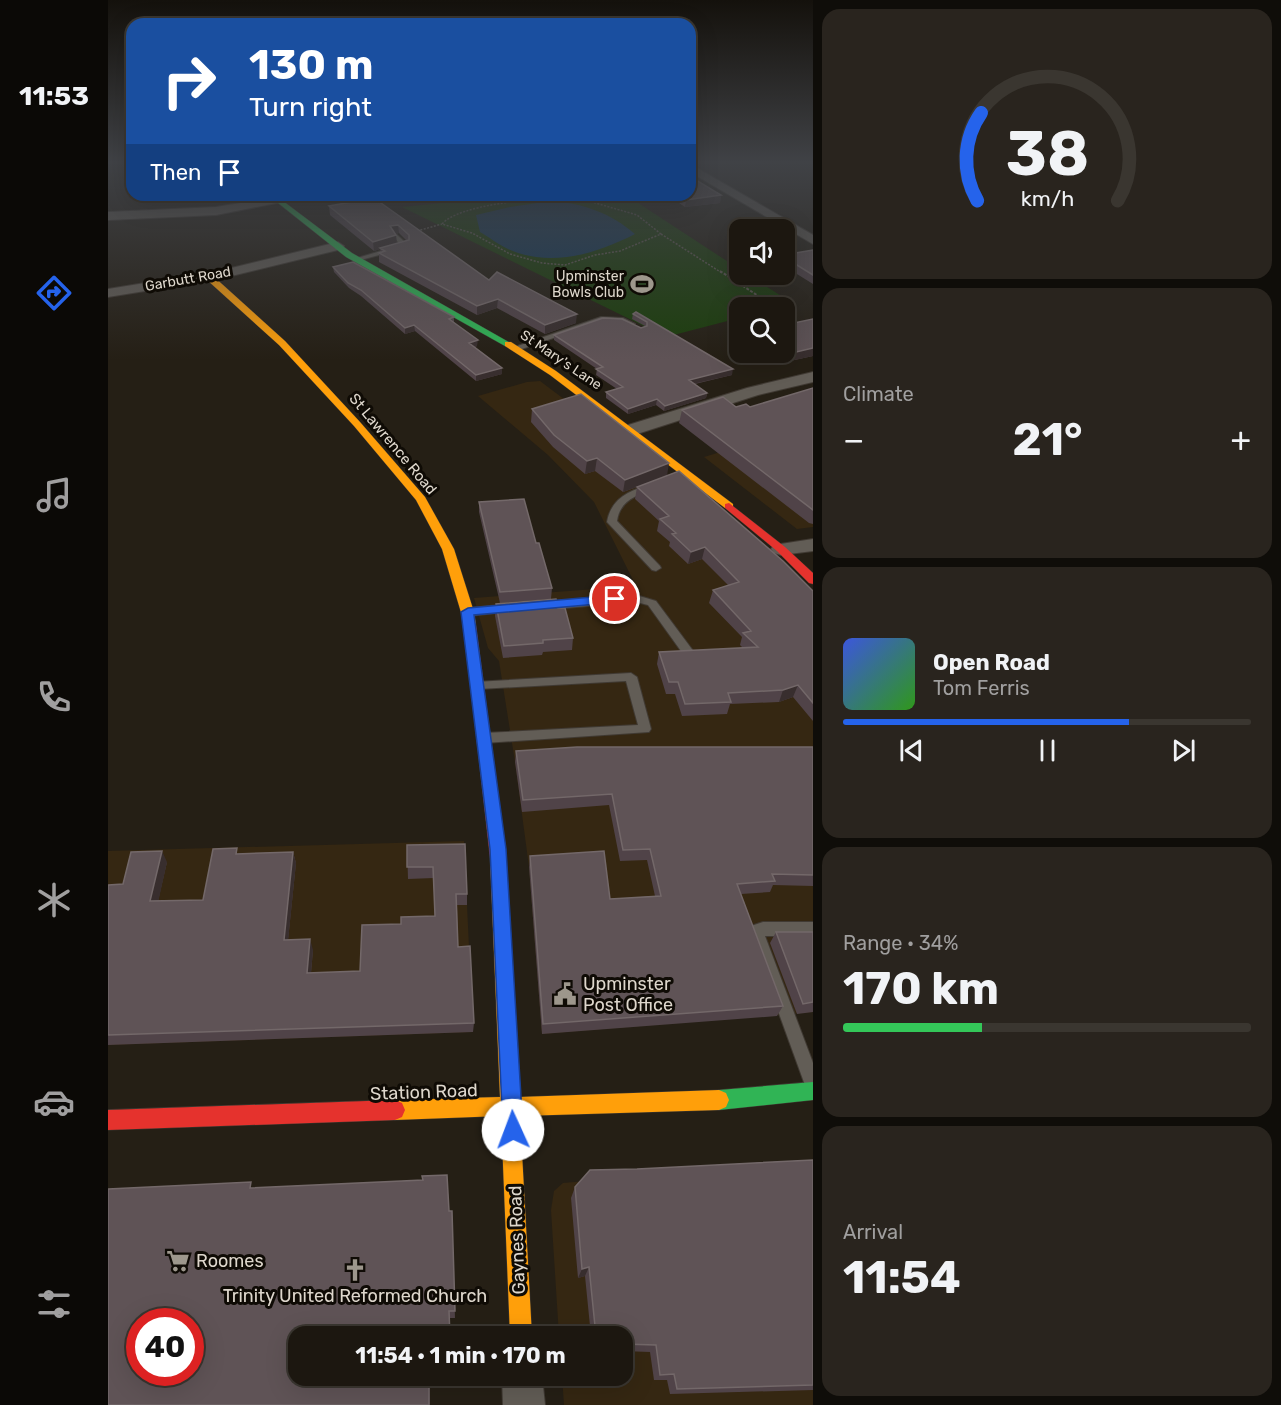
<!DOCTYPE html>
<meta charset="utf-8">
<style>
:root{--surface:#1c1710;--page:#29241e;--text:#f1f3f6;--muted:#a09f9f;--line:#3a3630;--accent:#2563eb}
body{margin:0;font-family:Rubik,sans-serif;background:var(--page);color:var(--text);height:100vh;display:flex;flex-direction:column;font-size:22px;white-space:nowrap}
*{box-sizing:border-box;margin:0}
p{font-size:20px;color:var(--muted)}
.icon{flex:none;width:33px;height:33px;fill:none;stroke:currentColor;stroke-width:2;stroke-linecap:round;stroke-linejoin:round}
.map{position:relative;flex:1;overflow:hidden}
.panel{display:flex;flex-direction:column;gap:9px;padding:9px;background:#0f0d09;width:468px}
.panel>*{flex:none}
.top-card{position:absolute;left:18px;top:18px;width:570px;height:183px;border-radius:18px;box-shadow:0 6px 24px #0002,0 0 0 2px var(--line);background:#1a4fa0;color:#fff;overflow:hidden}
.buttons{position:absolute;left:621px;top:219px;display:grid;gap:12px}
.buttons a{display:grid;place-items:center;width:66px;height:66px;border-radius:12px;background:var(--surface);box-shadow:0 6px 24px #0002,0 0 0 2px var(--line);font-size:30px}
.speed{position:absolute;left:18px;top:1308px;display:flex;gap:12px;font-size:30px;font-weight:700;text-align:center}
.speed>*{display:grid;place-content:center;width:78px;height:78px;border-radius:50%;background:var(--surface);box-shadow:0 6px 24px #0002,0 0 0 2px var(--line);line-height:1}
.speed .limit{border:9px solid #d22;background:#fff;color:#111}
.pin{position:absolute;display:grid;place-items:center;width:51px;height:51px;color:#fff;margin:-26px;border:3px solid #fff;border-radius:50%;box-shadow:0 2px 6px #0007}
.me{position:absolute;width:66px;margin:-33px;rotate:358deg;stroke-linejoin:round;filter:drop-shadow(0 0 4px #0008)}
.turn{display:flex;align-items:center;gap:21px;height:126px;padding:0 24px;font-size:27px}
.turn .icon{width:78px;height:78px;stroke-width:2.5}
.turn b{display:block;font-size:42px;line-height:51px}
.then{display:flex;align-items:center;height:57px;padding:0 24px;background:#0003;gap:12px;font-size:22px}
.big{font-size:45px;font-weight:700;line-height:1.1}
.panel .card{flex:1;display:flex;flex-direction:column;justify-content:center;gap:9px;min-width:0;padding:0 21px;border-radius:18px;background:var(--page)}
.panel .dial{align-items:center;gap:0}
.dial svg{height:156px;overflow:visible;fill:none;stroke:var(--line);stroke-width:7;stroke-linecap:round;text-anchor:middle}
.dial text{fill:var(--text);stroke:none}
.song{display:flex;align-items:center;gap:18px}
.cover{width:72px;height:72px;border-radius:9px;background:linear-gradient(135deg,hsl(230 70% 55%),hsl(110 70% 35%))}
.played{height:6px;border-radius:3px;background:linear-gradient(90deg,var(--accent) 70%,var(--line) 70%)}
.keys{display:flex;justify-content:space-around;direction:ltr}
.heat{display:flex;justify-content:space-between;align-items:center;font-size:33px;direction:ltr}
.charge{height:9px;border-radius:4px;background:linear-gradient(90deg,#34c759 34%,var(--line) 0)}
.trip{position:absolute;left:180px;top:1326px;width:345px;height:60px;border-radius:18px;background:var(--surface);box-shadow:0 6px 24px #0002,0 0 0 2px var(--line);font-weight:700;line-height:60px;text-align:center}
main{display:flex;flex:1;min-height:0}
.menu{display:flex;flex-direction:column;width:108px;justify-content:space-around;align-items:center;background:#0b0906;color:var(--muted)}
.menu .icon{width:42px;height:42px}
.menu .selected{color:var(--accent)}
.menu b{font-size:27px;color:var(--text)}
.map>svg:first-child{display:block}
.built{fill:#352712}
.green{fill:#1c3e0c}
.water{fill:#163a59}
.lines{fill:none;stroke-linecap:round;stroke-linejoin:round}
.lane-casing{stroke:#403a33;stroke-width:2}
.street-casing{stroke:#403a33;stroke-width:2}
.fast-casing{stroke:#403a33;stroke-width:1}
.slow-casing{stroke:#403a33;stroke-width:1}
.jam-casing{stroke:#403a33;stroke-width:1}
.path-far1{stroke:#605b55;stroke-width:1.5;stroke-dasharray:2 1.5;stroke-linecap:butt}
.path{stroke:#605b55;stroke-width:2;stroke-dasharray:3 1.5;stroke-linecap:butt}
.lane{fill:#625d56;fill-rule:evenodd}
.street{fill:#625d56;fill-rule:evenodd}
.fast{fill:#30b455;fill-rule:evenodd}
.slow{fill:#ff9f0a;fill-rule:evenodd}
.jam{fill:#e5322d;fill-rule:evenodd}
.wall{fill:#504348;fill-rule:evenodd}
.shaded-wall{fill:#382e2e}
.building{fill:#5f5356;stroke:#736869;stroke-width:1.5;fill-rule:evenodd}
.route{fill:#2563eb;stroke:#184099;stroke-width:1.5}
.labels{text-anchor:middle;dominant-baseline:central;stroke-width:6;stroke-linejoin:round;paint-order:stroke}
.far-poi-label{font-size:14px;fill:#ded7cc;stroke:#0f0b05;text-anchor:end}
.far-street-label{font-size:14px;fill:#ded7cc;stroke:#0f0b05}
.street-label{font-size:15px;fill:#ded7cc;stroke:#0f0b05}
.near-poi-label{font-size:18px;fill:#ded7cc;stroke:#0f0b05;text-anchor:start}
.near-street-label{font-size:18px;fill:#ded7cc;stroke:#0f0b05}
</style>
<main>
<nav class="menu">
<b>11:53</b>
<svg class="icon selected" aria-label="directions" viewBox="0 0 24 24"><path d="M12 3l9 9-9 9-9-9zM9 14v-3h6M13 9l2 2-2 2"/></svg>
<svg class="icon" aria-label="music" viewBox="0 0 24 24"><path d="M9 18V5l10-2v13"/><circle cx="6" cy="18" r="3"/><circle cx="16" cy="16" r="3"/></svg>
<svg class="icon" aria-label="phone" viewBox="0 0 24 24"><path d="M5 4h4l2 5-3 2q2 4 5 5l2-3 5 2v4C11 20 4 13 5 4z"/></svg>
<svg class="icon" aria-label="climate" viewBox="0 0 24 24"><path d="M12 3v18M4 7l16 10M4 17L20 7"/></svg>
<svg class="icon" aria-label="car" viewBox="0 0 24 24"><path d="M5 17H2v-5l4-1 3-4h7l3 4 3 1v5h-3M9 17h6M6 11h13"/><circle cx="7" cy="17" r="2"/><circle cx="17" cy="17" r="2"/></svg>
<svg class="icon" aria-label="filters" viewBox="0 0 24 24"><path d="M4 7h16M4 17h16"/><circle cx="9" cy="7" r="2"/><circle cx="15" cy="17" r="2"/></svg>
</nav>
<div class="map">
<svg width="705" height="1405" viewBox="0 0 705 1405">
<rect width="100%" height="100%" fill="#251f15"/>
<!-- built -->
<path class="built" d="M432,381L561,478L705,608V1012L434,1034L421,867L407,762L391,661L380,648L366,598L528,586L486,502L440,455L370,396L419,382Z
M705,424V527L689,529L596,457Z
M356,841L365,1032L0,1045V851Z
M705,1172V1405H456L454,1376H514V1336H451L443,1210L446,1191L455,1183L478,1181Z"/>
<!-- green -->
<path class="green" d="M417,195H518L631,269L632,274L640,275L686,304L673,307L632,308L631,318L558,337L294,207Z"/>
<!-- water -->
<path class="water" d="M443,201C474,203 503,213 527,234C488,254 442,268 400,249C391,245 381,237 372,232L368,215L402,207Z"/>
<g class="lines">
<!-- lane casing -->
<g class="lane-casing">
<path id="lane" d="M285,235H289L300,245V247L249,261L246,259L293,245L285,237Z
M493,317L515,318L527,324L523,326L514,322L494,321L411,350L404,348Z
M544,484L547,485V489C529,495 512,500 509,521L552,566L553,568L548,571L544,570L499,522C503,498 522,490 544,484Z
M528,595L548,601L586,652L588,655L586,658H578L540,605L528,602L433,610L428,606L433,602Z
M403,604L407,605L408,608L407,611L361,616L356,612L361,608Z
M523,673L529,677L543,729L541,732L376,743L372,741L370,738L372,735L376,733L530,725L518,681L371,689L367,688L365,685L367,682Z
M655,922H705V936H657L705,1063V1093L699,1091L697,1085L641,931L643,926Z"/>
</g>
<!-- street casing -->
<g class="street-casing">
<path id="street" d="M582,164L705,235V244L582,172Z
M170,197L174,198V202L108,215L0,220V212L108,207Z
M230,242L236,246L234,249L111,279L0,297V289L111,271Z
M705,372V382L650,395L529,434H517L514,430L517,426L639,388Z
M705,539V551L673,555L666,553L663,549L666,545Z
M394,1376H434L437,1405H395Z"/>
</g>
<!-- fast casing -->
<g class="fast-casing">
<path id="fast" d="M160,195H167L244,253L404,344L397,346L238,257Z
M705,1082V1100L611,1110L604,1107L601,1100L604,1093L611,1090Z"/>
</g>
<!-- slow casing -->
<g class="slow-casing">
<path id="slow" d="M98,275H104L177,341L252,422L317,497L346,549L366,612L368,626L366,629H358L334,549L308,500L246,426L171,345L98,279Z
M397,342H403L448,371L625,504V508H617L442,375L397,346Z
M390,850L396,852L398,857L411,1097L611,1090L618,1093L621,1100L618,1107L611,1110L412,1116L424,1336H402L393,1116L287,1120L280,1117L277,1110L280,1103L287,1100L392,1097L382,857L384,852Z"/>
</g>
<!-- jam casing -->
<g class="jam-casing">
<path id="jam" d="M621,503L677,547L705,573V584L701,583L669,551L617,508V504Z
M362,622L368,626L398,857L396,862L390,864L384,862L382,857L356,626Z
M287,1100L294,1103L297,1110L294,1117L287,1120L0,1130V1110Z"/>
</g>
<!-- path-far1 -->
<path class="path-far1" d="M455,197L477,200L529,215L553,234L512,251L487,255L457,265L434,263L402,254L364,233L334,224C351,204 428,199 455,197Z
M309,231L334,224
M553,234L614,273"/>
<!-- path -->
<path class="path" d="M612,271L655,299"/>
<!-- lane -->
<use href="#lane" class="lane"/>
<!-- street -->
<use href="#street" class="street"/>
<!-- fast -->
<use href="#fast" class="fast"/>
<!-- slow -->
<use href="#slow" class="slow"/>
<!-- jam -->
<use href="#jam" class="jam"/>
</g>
<!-- wall -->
<path class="wall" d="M559,195H613L612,203L577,207Z
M266,198L381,280L468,323L437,334L389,308L369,315L271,262V253L273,252L272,249L266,251L222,215L221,206ZM291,233L298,240L289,243L287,234Z
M705,250V284L676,266V255Z
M225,267L346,317V322L369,346L367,347L394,368V374L368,381L307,331L297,334L253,296L241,288L226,272Z
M528,312L624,375L587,384L599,393L598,398L556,411L548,405L520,414L498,398V392L509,389L488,375L489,369L446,340V335L533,328L537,326L524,319L525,314Z
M705,319V356L682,361L669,352H676V325Z
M705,388V524L701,523L571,423L574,410L628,407H642Z
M424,409L559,476L705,591V721L685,697L671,702L622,704L619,714L574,716L567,694H558L549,664L551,652L635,648L632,645L634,637L601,603L605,590L620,585L594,559L580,564L561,546L562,542L549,531L551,521L527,499L529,487L515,492L487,471L477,474L445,447L423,422Z
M371,502L428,543L444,588L443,599L392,603L371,512Z
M388,604L450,608L465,638L464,650L435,652L434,655L395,658L387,616Z
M705,747V886L665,885L662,892L633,894L675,1006L669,1016L434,1034L421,867L422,856L502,899L547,896L539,860L512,861L501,805L414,812L407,762L408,751Z
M299,845L359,894V905H349L350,947L366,1023L365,1032L0,1045V885L15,884L59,862L50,901L95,900L131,854L185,852L188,863L180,940L205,950L203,973L252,971L293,924L327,916L326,878L300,879Z
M668,932H705V1012L689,1014L662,943Z
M705,1160V1390L562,1394L559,1380H546L542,1352L514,1351V1336H483L477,1276L470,1278L463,1198L467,1187L529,1169Z
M147,1188L344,1211L347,1318H342L190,1376H322V1405H0Z"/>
<!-- shaded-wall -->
<path class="shaded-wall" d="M613,195L612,203L577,207L578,200Z
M290,225L291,233L283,235L282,226Z
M288,235L289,244L266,251L265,242Z
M390,299L389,308L369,315V306Z
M469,314L468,323L437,334V325Z
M306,325L307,331L297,334V328Z
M370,340L369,346L361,349V343Z
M705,348V356L682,361L684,353Z
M394,368V374L368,381V375Z
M625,369L624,375L580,385L581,380Z
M599,393L598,398L556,411L557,406Z
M549,399L548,405L520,414V409Z
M489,458L487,471L477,474L479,461Z
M561,463L559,476L515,492L517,480Z
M597,547L594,559L580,564L583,552Z
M690,685L685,697L671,702L675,690Z
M54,851L59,862L48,912L42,901Z
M185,852L188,863L179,951L176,940Z
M202,939L205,950L202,983L199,973Z
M481,1267L477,1276L470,1278L474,1269Z
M321,1376H322V1405H321Z"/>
<!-- building -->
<path class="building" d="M582,177H583L613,195L578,200L571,195H582Z
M266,198L381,280L389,272L469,314L437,325L390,299L369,306L271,253L277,251L272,248L301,240V235L290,225L282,226L288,235L265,242L221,206Z
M705,250V275L676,257V255Z
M245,262L346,317L341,319L370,340L361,343L394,368L368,375L306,325L297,328L253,290L240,283L225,267Z
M528,312L625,369L581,380L599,393L557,406L549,399L520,409L498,392L515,387L488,369L495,367L446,335L495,318L514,319L533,328L539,326V322L525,314Z
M705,319V348L684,353L676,348V325Z
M705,388V510L574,410L615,397L628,407L638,404L642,407Z
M473,394L561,463L517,480L489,458L479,461L446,435L424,409Z
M571,471L675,561L705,591V703L690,685L675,690L620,693L623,702L577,704L570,682H561L551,652L650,647L635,633L643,631L605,590L631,582L597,547L583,552L564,534L568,533L552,519L561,516L529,487Z
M416,499L428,543H431L444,588L392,592L371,502Z
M448,599L450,608H457L465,638L435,640V643L396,646L388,604Z
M469,747H705V875L664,874L667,881L629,884L675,1006L435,1024L422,856L496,851L502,899L553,896L542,849L515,850L504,794L415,800L408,751Z
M357,844L359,894H348L350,947L362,946L366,1023L0,1035V885L15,884L23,852L54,851L42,901L95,900L105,849L129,848L128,854L185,852L176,940L202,939L199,973L252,971L254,925L293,924V917L327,916L325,867H299V845Z
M668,932H705V1002L695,1004Z
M705,1160V1385L569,1389L566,1374L552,1375L548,1345L514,1344V1336H488L481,1267L474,1269L467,1187L482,1170L529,1169Z
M339,1175L341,1211H344L347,1311H341L342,1336H190V1376H321V1405H0V1189L143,1182L142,1188L315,1180L314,1176ZM32,1322H82V1372H32Z"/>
<!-- sky -->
<linearGradient id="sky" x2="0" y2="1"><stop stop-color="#14110c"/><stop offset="0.45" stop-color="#404246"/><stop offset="1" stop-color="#404246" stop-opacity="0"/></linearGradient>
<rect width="705" height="360" fill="url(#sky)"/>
<!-- route -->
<path class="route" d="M507,595L512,597V602L366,615L398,849L415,1130L412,1137L405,1140L398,1137L395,1130L382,849L353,612L360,608Z"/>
<!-- icons -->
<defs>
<g id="stadium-bare" transform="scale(1.8)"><path d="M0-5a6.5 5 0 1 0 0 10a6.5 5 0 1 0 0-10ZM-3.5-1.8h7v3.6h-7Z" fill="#9d978c" stroke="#0f0b05" stroke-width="2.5" paint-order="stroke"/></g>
<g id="civic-bare" transform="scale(1.8)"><path d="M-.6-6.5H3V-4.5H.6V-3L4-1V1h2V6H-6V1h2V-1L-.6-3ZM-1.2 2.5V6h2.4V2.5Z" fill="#9d978c" stroke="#0f0b05" stroke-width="2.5" paint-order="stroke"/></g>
<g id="supermarket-bare" transform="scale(1.8)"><path d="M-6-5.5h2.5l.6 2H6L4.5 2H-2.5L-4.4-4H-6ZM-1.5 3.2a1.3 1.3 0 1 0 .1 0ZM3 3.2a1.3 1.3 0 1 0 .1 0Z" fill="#9d978c" stroke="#0f0b05" stroke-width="2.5" paint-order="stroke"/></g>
<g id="church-bare" transform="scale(1.8)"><path d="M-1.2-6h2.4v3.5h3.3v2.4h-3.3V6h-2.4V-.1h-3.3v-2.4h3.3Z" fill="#9d978c" stroke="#0f0b05" stroke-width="2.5" paint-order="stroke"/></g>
</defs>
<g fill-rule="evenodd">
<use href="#stadium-bare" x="534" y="284"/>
<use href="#civic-bare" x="457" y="994"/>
<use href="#supermarket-bare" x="70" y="1261"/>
<use href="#church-bare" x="247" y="1270"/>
</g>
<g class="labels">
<!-- far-poi labels -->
<g class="far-poi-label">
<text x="516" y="276">Upminster<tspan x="516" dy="16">Bowls Club</tspan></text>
</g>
<!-- far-street labels -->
<g class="far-street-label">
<text transform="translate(80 279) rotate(-10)">Garbutt Road</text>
<text transform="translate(453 360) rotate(34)">St Mary's Lane</text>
</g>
<!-- street labels -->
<g class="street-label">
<text transform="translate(285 444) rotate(50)">St Lawrence Road</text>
</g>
<!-- near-poi labels -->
<g class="near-poi-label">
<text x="475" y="984">Upminster<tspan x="475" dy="21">Post Office</tspan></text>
<text x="88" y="1261">Roomes</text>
<text x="247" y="1296" text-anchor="middle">Trinity United Reformed Church</text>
</g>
<!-- near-street labels -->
<g class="near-street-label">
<text transform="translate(316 1092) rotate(-2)">Station Road</text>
<text transform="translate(409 1240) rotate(-92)">Gaynes Road</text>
</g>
</g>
</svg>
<div class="buttons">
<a><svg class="icon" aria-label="sound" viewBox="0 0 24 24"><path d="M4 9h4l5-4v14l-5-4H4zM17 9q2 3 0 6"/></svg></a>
<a><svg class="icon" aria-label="search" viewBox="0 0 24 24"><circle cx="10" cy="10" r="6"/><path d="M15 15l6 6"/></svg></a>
</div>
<div class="speed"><div class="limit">40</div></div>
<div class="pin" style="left:507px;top:599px;background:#d93025"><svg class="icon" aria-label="arrive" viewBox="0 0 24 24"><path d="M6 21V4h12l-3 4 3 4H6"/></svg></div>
<svg class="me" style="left:405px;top:1130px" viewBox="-20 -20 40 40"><circle r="19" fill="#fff"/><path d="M0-13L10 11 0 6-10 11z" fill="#2563eb"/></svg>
<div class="trip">11:54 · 1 min · 170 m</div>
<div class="top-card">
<div class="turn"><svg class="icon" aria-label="right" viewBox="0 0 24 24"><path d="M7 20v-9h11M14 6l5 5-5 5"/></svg><div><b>130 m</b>Turn right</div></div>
<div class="then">Then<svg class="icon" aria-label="arrive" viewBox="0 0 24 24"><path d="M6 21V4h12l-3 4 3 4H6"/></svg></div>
</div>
</div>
<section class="panel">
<div class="card dial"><svg viewBox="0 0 100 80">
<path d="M14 69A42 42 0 1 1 86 69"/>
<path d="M14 69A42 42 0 0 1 16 24" stroke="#2563eb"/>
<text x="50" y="56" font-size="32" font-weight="700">38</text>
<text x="50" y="72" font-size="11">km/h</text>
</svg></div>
<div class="card"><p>Climate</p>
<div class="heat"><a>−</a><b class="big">21°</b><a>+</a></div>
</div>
<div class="card">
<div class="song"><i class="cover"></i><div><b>Open Road</b><p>Tom Ferris</p></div></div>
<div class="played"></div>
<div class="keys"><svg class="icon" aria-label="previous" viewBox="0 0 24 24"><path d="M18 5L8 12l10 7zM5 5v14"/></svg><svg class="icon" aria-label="pause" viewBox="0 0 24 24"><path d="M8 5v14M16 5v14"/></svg><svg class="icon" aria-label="next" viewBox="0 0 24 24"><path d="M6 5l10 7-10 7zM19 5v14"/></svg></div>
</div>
<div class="card"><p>Range · 34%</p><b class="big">170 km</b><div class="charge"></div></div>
<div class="card"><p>Arrival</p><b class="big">11:54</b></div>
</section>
</main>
